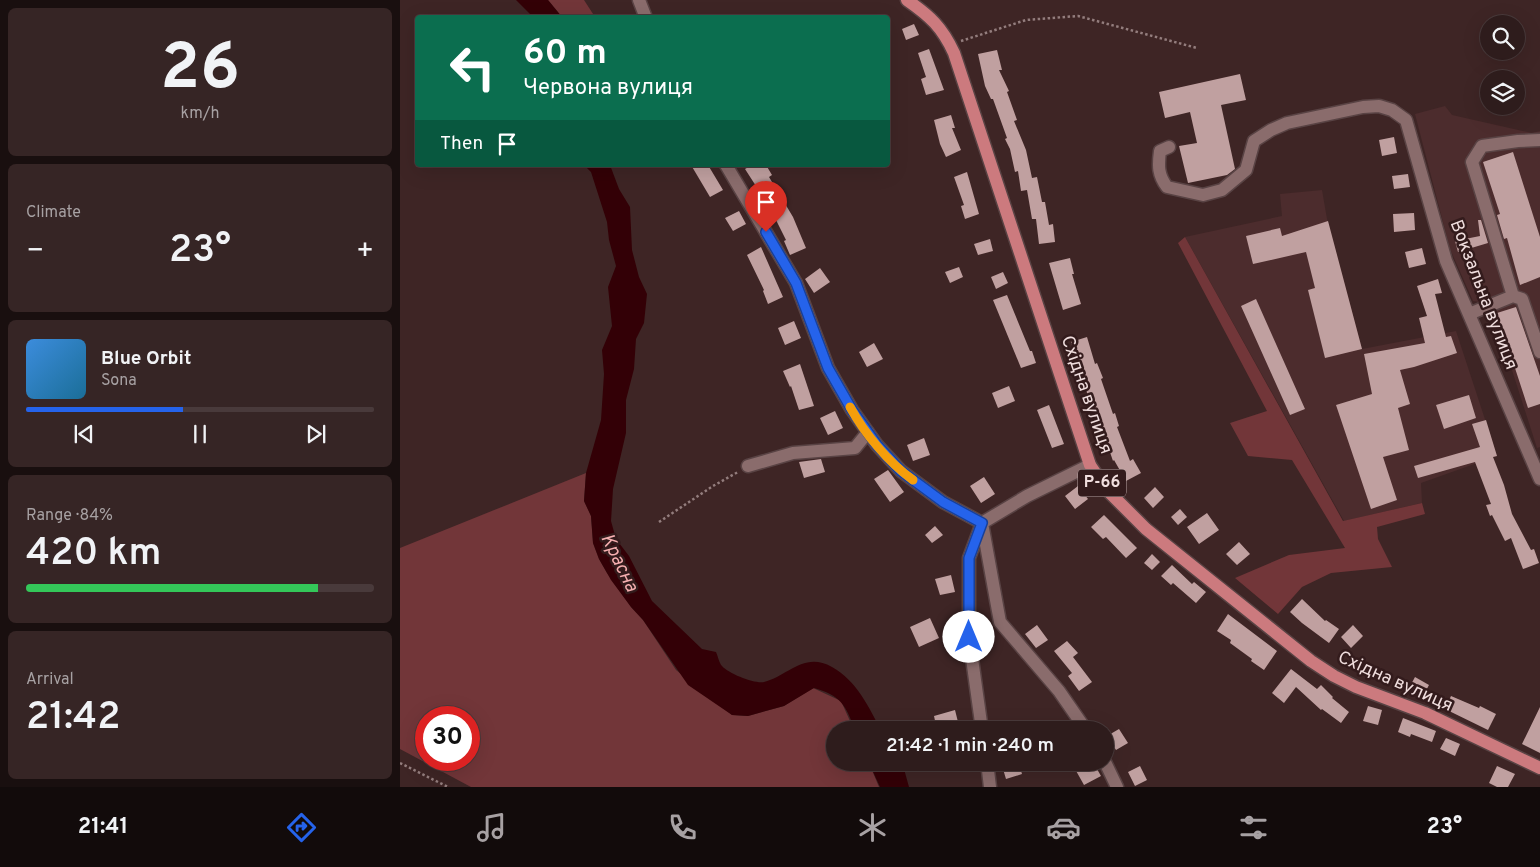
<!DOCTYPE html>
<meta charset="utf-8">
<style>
:root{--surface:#2e1c1c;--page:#362525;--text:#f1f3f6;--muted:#a7a1a3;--line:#493a3b;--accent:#2563eb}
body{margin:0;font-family:Overpass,sans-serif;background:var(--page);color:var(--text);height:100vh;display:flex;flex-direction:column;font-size:19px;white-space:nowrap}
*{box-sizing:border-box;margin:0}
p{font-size:16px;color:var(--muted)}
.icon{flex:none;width:28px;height:28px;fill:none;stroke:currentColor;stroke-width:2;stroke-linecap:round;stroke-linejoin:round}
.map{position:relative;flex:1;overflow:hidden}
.sheet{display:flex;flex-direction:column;gap:8px;padding:8px;background:#190f0f;width:400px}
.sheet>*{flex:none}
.guide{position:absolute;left:15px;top:15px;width:475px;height:152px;border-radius:5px;box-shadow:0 5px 20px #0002,0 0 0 1px var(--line);background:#0b6e4f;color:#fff;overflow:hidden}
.fabs{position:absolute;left:1080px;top:15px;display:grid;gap:10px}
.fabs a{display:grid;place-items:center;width:45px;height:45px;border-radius:50%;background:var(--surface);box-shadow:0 5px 20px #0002,0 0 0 1px var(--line);font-size:25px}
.speed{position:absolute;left:15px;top:706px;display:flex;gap:10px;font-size:25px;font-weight:700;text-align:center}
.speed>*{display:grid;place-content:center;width:65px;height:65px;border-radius:50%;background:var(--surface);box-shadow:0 5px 20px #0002,0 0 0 1px var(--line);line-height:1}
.speed .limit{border:8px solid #d22;background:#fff;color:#111}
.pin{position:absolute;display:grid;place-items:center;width:42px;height:42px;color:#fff;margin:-51px -21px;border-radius:50% 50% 50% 0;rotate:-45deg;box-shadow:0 0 5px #0007}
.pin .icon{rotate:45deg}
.me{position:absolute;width:55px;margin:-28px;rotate:0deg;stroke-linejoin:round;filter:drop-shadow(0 0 4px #0008)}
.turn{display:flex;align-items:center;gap:18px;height:105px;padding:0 25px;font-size:22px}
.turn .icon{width:65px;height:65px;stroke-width:2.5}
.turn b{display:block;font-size:35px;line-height:42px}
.then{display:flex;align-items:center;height:48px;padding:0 25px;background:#0003;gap:10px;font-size:19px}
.big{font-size:38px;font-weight:600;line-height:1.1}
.sheet .card{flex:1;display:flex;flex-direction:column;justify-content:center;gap:8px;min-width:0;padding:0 18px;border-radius:8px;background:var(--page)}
.sheet .dial{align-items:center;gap:0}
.dial b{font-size:65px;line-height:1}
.song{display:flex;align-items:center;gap:15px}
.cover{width:60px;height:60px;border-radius:8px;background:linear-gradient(135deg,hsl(210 70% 55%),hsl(200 70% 35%))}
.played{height:5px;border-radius:2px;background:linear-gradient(90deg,var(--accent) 45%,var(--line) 45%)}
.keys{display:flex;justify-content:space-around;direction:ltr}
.heat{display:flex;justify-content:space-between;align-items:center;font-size:28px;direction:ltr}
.charge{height:8px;border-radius:4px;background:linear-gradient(90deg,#34c759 84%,var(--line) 0)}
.trip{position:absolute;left:426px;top:721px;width:288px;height:50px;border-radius:25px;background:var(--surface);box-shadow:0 5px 20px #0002,0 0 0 1px var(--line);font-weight:600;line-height:50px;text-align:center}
.dock{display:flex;height:80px;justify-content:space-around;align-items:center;background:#120b0b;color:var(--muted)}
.dock .icon{width:35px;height:35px}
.dock .active{color:var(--accent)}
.dock b{font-size:22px;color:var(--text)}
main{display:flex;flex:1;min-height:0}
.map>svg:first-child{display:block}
.built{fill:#4c2c2d}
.green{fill:#723639;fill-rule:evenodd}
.water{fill:#330006}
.building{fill:#c0a0a0}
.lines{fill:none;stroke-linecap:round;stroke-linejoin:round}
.minor-casing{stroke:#594344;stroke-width:15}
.major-casing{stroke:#594344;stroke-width:15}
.path{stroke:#937d7d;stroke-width:2.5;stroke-dasharray:2.5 2.5;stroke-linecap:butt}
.minor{stroke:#8a6c6c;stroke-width:12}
.major{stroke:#cc7a7e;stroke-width:12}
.route-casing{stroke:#184099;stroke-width:12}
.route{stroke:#2563eb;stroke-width:9}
.slow{stroke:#f59e0b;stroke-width:9}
.labels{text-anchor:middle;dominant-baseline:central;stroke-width:5;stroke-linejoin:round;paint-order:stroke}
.shield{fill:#331b1c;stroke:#b7a4a4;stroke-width:1}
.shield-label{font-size:16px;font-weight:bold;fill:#f0dede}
.street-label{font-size:18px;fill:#f0dede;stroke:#331b1c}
.water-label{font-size:19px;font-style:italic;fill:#f6afb0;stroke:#331b1c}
</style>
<main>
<section class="sheet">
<div class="card dial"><b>26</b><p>km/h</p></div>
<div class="card"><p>Climate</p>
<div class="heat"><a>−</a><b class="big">23°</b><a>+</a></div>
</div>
<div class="card">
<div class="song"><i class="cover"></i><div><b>Blue Orbit</b><p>Sona</p></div></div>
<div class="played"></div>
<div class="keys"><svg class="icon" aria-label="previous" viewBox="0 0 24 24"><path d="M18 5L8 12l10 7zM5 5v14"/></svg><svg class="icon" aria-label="pause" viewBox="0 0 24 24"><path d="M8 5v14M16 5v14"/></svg><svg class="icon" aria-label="next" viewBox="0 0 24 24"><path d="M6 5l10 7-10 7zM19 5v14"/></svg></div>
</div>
<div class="card"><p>Range · 84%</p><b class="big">420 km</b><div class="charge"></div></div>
<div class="card"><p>Arrival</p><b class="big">21:42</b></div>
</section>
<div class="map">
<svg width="1140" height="787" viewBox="0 0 1140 787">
<rect width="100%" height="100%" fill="#3e2525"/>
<!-- built -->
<path class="built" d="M1045,106L1052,115L1132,133L1140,131V447L1137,448L1094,314L1091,313L1087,303L1073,301L1050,249L1015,114Z
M922,190L927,219L962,349L1056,331L1097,456L1021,483L1022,503L944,521L785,237L882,216L880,194Z"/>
<!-- green -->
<path class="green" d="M148,0H184L195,17H162Z
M785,237L943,521L1022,503L1025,514L977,527L978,539L992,567L931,573L902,587L878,614L835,578L889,555L945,548L892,460L848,456L830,423L867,411L778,243Z
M186,473L184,501L191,516L193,543L199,559L207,573L231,607L243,620L276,670L332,715L348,716L384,706L413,688L441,701L454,730H435V762L469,763L479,787H71L0,749V548ZM26,718H69V760H26Z"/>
<!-- water -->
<path class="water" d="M116,0H148L162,17H133Z
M184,165H210L219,189L230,207L232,250L239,277L247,294L244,323L236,339L234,369L226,400V433L213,489L211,521L216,539L229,556L252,601L302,649L316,652C318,656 319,663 322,666C329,674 355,684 364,682C388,676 404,651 432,667C457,681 468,706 481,730H455C445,704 441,696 414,688L384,706L348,716L332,715L288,685L243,620L231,607L211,580L199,559L193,543L191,516L184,501L186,473L201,420L204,374L202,350L212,326L208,287L216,266L209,240L207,222L191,172Z
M469,763H500L504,769L509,787H480Z"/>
<!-- building -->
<path class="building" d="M514,24L519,35L506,40L502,29Z
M529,49L544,90L526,95L521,79L526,77L518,53Z
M597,50L602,70H599L609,91L607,92L617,120L614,121L626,150L632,178L637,177L642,202H645L649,225L653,224L655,242L639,244L636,219H632L627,190L621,191L618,171L615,172L610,149L605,139L607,138L593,99H591L585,86L578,54Z
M840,74L846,100L821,105L835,169L827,175L788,183L779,146L797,143L790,112L765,118L759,92Z
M551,115L555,128H552L561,150L546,157L540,144L534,120Z
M994,137L997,153L982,156L979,140Z
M1113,152L1140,237V277L1120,285L1107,238L1104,239L1097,215L1100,214L1083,162Z
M291,165H308L323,190L310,197Z
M352,165H366L372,175L369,177L393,217L406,248L390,255L384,241L386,240L373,214L371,216L362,202L365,200L345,169Z
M567,172L579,214L565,219L561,206L564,205L554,177Z
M1008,174L1010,187L994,189L992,176Z
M339,211L346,224L333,231L325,218Z
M1014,213L1015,230L994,232L993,214Z
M1078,220H1081L1088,243L1058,252L1055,241L1080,236Z
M928,221L962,349L925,358L908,290L915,288L906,252L853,264L846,236L880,228L882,236Z
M590,239L593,251L578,255L574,244Z
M361,247L383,297L368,304L363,291L364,290L347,255Z
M1022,248L1026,264L1009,268L1005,252Z
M670,258L674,274H672L681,304L663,310L649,263Z
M559,267L563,277L550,283L545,272Z
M420,268L430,282L414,293L405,279Z
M603,272L608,283L596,289L591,277Z
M1038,279L1042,293L1035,294L1046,337L1051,336L1057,353L1014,367L1000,370L1010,404L998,408L1009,450L983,457L997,500L971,509L936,405L972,394L964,354L1025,343L1019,318L1027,316L1017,286Z
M607,295L630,351H632L636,363L621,368L593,300Z
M856,299L905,409L890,415L841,306Z
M1116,307L1140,376V404L1128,408L1097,313Z
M394,321L401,338L385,345L378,328Z
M687,337L695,364L697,363L703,378L701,379L713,414L715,413L719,426L717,427L730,461L733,459L741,473L726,481L714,460L713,461L696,411L693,412L671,342Z
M474,343L483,359L467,367L459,352Z
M400,364L414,406L399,410L391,386L390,387L383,371Z
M609,386L615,401L598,408L592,393Z
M1069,395L1076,418L1044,429L1036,405Z
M649,405L664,444L652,448L637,410Z
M435,411L443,428L428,435L420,418Z
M1086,420L1097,456L1093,457L1104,485L1112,514L1131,550L1134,549L1139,563L1123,569L1111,538L1105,541L1092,515L1090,516L1086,505L1091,504L1075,462L1018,478L1014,466L1080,447L1072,424Z
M524,438L530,455L513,461L507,445Z
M421,459L425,472L404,478L399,462Z
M488,470L504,492L490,502L474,479Z
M584,477L595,494L581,503L570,486Z
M678,486L688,499L675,509L665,496Z
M755,487L764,497L753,508L744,498Z
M780,509L787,517L778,525L771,517Z
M807,513L819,530L799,544L787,527Z
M704,515L737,548L726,558L706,537L703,539L691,527Z
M535,526L543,535L532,543L525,535Z
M839,542L850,554L837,565L826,554Z
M752,554L760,562L752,570L744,563Z
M772,565L792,584L794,582L806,592L796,603L773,583L771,585L761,576Z
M551,575L555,592L540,595L535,579Z
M902,599L925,621L926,620L939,629L929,643L902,623L890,612Z
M828,614L877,651L864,670L851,661L852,659L830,643L831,640L817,631Z
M530,618L539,638L519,647L510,627Z
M637,625L648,640L636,648L625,634Z
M953,625L963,636L951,648L941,637Z
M667,641L678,653L673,657L692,682L679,691L668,676L672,673L654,651Z
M891,669L917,689L921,685L933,697L932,698L949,712L941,723L922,709L921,710L896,687L884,703L872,693Z
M1015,677L1029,685L1022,698L1008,690Z
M1051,696L1079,708L1080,706L1096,714L1088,730L1045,709Z
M968,706L982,710L978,725L963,721Z
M1140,707V753L1122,744Z
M555,710L560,730H537L534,716Z
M1003,718L1036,731L1032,742L1011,734L1010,737L998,732Z
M719,729L728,743L716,750L707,736Z
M1046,738L1060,744L1055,756L1040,749Z
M686,762H693L701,776L684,785L675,769Z
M619,764L622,774L606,779L603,769Z
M740,766L747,780L735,786L728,772Z
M1097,766L1115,774L1108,787H1097L1089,783Z"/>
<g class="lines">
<!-- minor casing -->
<g class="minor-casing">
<path id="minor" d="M239,0L246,18
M769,147L760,151C758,166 758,175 767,187L803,195L822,190L846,170L854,141L871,130L887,123L963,107L979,106L992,110L1006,120L1046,261L1140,479
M326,165L396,283L428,368L452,410L477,445L501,471L543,502L582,523L569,558V637L582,730
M1113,296L1122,299L1140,352
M1069,314L1113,296L1072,162L1082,146L1118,141L1140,140
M348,466L393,453L455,448L468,432
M686,730L659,691L600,622L582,523L627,496L690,465
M587,762L590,787
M705,762L717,787"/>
</g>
<!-- major casing -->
<g class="major-casing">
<path id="major" d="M507,0C530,16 542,27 554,53L690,465L707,490L746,529L911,661L934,676L956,687L1025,713L1140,768"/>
</g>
<!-- path -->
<path class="path" d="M561,41L626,20L678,16L797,48
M259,522L313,486L338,472
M0,763L48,787"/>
<!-- minor -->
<use href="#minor" class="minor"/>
<!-- major -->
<use href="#major" class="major"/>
</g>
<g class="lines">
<!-- route casing -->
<g class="route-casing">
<path id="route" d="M366,232L396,283L428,368L452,410L477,445L501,471L543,502L582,523L569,558V637"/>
</g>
<!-- route -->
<use href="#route" class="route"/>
<!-- slow -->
<path class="slow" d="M450,407C465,434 488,462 513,480"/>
</g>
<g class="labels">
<!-- shield labels -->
<rect class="shield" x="678" y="469.5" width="48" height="27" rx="4"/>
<g class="shield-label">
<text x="702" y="483">Р-66</text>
</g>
<!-- street labels -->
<g class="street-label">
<text transform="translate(1083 295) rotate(69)">Вокзальна вулиця</text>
<text transform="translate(686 395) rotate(71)">Східна вулиця</text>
<text transform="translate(995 682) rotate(24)">Східна вулиця</text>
</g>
<!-- water labels -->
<g class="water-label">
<text transform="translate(219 563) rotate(64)">Красна</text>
</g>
</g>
</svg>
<div class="fabs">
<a><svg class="icon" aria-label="search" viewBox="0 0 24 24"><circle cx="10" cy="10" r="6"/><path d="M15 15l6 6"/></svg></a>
<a><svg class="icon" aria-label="layers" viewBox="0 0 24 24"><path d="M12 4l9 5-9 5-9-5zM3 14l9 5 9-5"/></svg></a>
</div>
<div class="speed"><div class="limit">30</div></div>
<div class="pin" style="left:366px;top:232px;background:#d93025"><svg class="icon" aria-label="arrive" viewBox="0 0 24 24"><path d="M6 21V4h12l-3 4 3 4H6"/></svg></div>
<svg class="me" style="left:569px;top:637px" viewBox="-20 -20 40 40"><circle r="19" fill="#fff"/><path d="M0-13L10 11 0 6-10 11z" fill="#2563eb"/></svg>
<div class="trip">21:42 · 1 min · 240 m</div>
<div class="guide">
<div class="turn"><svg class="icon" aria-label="left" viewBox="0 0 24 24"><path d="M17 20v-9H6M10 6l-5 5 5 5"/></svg><div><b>60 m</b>Червона вулиця</div></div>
<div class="then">Then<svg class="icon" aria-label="arrive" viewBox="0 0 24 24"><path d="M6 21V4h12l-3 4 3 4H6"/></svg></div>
</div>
</div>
</main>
<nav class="dock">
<b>21:41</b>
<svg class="icon active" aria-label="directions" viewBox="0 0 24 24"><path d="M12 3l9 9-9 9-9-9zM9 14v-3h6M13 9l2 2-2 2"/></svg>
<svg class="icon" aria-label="music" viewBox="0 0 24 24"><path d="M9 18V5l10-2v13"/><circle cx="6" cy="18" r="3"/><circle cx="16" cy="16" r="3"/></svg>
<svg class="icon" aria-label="phone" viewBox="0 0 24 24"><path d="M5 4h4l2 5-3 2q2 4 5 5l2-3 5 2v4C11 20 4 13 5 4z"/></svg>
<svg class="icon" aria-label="climate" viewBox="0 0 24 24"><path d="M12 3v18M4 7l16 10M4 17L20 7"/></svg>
<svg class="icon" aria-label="car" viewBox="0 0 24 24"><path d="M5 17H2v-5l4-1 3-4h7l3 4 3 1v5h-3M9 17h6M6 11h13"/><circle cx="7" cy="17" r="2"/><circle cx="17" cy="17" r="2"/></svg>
<svg class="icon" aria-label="filters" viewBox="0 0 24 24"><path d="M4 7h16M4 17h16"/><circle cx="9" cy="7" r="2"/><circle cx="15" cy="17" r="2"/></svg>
<b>23°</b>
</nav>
